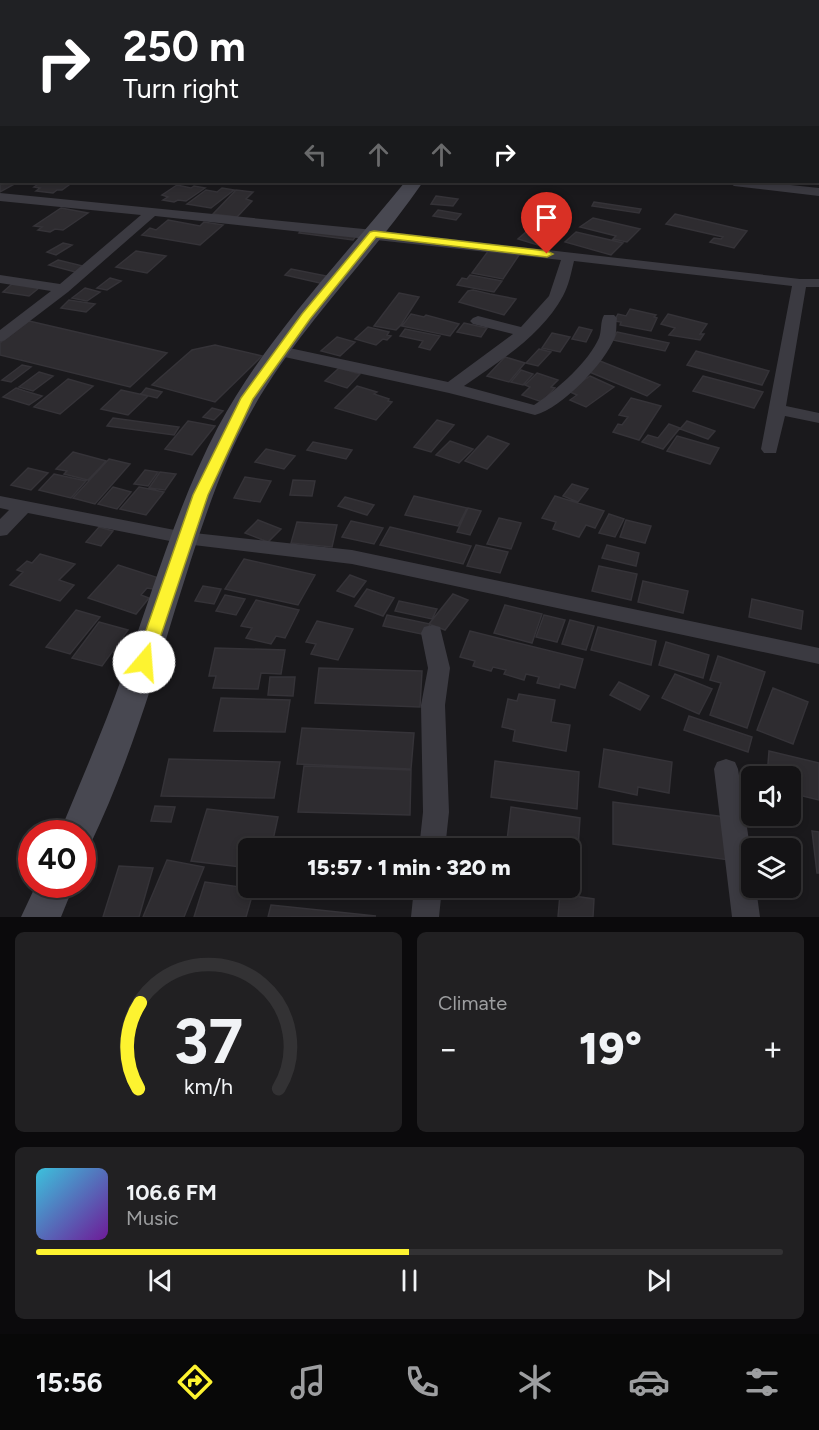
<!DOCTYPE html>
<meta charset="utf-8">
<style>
:root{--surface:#141315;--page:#212022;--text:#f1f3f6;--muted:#9d9ea0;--line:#333234;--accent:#fdf330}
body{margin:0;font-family:Figtree,sans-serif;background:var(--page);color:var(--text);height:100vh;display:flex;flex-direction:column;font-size:22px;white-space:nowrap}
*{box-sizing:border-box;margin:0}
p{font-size:20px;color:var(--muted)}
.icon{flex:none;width:33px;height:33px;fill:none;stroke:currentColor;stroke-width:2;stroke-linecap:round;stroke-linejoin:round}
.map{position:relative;height:917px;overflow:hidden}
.side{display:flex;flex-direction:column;gap:15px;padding:15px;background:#0b0a0c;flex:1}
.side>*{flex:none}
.top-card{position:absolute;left:0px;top:0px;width:819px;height:183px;box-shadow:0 3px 9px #0003,0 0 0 2px var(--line);background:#202124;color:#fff;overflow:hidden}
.buttons{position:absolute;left:741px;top:766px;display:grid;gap:12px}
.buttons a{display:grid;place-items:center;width:60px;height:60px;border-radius:9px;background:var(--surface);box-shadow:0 3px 9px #0003,0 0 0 2px var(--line);font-size:30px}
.speed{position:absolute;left:18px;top:820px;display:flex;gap:12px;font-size:30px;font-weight:700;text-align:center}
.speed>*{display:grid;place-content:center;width:78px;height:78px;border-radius:50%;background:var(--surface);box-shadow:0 3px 9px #0003,0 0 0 2px var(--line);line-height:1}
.speed .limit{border:9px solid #d22;background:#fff;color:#111}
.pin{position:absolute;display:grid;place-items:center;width:51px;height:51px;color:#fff;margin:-62px -26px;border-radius:50% 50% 50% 0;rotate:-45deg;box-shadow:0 0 6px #0007}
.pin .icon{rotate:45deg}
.me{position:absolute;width:66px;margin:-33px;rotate:18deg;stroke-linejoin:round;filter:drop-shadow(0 0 4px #0008)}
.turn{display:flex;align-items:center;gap:21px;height:126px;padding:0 24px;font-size:27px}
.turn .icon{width:78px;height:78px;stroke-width:2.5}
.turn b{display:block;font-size:42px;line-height:51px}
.lanes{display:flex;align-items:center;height:57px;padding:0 24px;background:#0003;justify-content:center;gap:30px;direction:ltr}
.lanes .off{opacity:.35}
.big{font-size:45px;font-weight:800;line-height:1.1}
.side .card{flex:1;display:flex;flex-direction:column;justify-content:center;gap:9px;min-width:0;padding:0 21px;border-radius:9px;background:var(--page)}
.side .dial{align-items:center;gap:0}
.dial svg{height:156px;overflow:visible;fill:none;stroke:var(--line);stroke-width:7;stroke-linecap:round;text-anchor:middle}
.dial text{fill:var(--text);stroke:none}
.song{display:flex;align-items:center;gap:18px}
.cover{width:72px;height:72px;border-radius:9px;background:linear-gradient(135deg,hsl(190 70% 55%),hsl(280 70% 35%))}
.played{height:6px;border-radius:3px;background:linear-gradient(90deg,var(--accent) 50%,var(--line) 50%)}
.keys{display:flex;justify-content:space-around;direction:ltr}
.heat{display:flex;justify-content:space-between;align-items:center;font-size:33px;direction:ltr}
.side .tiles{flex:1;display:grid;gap:15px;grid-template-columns:1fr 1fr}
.card:last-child{grid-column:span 2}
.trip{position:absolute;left:238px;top:838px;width:342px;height:60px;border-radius:9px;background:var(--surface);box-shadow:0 3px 9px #0003,0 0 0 2px var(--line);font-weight:800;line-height:60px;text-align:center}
.tab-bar{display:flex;height:96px;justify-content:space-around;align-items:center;background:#080808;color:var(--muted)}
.tab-bar .icon{width:42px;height:42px}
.tab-bar .active{color:var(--accent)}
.tab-bar b{font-size:27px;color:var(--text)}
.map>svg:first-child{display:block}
.building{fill:#2e2c30;stroke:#353338;stroke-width:1.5}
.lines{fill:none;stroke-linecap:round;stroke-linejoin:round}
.street{fill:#3b3a41;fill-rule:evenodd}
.secondary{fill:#484851;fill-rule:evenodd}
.route{fill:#fdf330;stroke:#a49e1f;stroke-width:1.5}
</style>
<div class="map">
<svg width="819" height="917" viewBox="0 0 819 917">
<rect width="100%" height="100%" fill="#1a191c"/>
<!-- building -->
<path class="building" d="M0,181H2L18,182L0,192Z
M41,182H73L62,190H57L53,193L36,191L40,188L34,187Z
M177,185L191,188L194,186L205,188L186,201L178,200L174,202L163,200L168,197L162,195Z
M222,188L234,190L211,208L187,204L206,190L217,192Z
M236,190L253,192L246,199L252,201L237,217L213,214Z
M436,196L458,199L453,206L431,204Z
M594,202L641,209L639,213L592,206Z
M61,208L88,213L63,230L55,229L50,232L38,230L42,227L34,226Z
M438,210L461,214L456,220L433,216Z
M675,214L747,231L734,248L710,242L714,238L721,239L723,237L666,224Z
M593,218L640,229L627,242L613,239L616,236L580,227Z
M168,220L200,226L204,222L223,225L200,245L142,235L150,228L156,230Z
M535,224L559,231L554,235L547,233L545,235L552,237L541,246L518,239Z
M303,228L357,235L353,240L299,233Z
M576,232L623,243L611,255L565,242Z
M63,243L72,245L56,255L47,252Z
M489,250L519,255L503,279L472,273Z
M136,251L166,256L147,273L116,267Z
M58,260L87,267L79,273L49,265Z
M291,269L331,277L324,284L285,275Z
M470,275L502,281L494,292L457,285L462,278L467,279Z
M110,278L121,281L107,290L97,288Z
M13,283L39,288L29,296L3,292Z
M85,288L100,292L87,301L72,298Z
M473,290L490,294L516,299L504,315L459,302L468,291Z
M399,293L419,297L401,325L396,330L374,326Z
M69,300L95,304L86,312L61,308Z
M630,309L656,315L654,317L657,318L651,331L620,325L621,322L614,321L618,314L626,316Z
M411,314L424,317L426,315L459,324L450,336L402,326Z
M668,314L707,324L700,334H704L700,340L669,335L675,328L661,324Z
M29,321L167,353L130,387L0,355V343Z
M464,323L487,328L481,337L457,332Z
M368,327L389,332L387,335L391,336L387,340L383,339L376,345L355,339Z
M579,327L592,330L586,342L572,339Z
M405,329L440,336L430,350L419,347L423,341L400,336Z
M617,332L669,343L665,351L613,340Z
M552,333L570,337L560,352L542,348Z
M337,337L355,342L340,356L321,351Z
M215,345L262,356L215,402L152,385L192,350Z
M539,349L551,352L538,366L526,363Z
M696,351L769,371L762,385L687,365Z
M505,357L525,363L509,382L487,376Z
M600,361L660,385L647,396L587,371Z
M22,365L31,367L11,382L2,380Z
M339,368L360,374L347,388L325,381Z
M521,370L533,374L523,385L511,382Z
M39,372L53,376L33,391L19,387Z
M537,373L558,380L551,387L555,388L542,402L522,395L530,387L525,385Z
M590,376L614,387L586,407L570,400L577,395L568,391Z
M703,376L763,392L754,408L693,391Z
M68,379L93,386L60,414L34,407Z
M357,386L377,392L374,394L389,399L388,401L392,402L376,420L335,408Z
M16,388L25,391L42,396L29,405L3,397Z
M146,388L162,392L157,398L141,394Z
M121,390L148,396L128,415L101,409Z
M631,398L661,406L639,440L613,432L618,424L622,425L628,417L619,415Z
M212,408L223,411L214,420L203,417Z
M113,418L179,427L174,435L107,426Z
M437,420L454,425L431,452L414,447Z
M188,421L215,426L192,455L165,449Z
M687,421L715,431L708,439L680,429Z
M669,424L680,428L663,449L642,442L648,435L658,438Z
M488,436L509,444L487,469L465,461Z
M677,436L719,448L710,464L667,451Z
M450,441L473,449L459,463L436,455Z
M313,442L352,450L346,459L307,450Z
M266,449L295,456L284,469L255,462Z
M73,452L106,461L88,480L64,474L67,471L56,469Z
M109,459L130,464L95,504L73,498Z
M28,468L48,473L31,490L11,485Z
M145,470L158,472L148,486L134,484Z
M160,472L176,474L165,490L149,488Z
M54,474L86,481L71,498L39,490Z
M245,477L271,481L260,502L234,498Z
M293,480L315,481L312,496L290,495Z
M572,484L588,489L578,502L563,496Z
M113,487L131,492L117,509L98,504Z
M139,487L164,492L146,515L120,509Z
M414,496L467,508L458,526L405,515Z
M555,496L604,511L595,528L586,525L579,537L553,529L556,522L542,518Z
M345,497L374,505L367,515L338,506Z
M468,508L481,511L470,535L457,532Z
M609,514L624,519L615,537L599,533Z
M499,518L521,523L511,549L487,544Z
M258,520L281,529L268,542L245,533Z
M626,520L651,526L645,543L620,537Z
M351,521L383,528L374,544L342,537Z
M297,522L337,525L332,547L291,543Z
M99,527L113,531L101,546L86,542Z
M390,527L471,546L463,564L380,545Z
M476,545L508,552L500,573L467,566Z
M607,545L639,553L636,566L602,558Z
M40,554L75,564L59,580L74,585L60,601L10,585L23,572L17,570L27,561L32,563Z
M244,559L315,575L298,605L225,589Z
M118,565L162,579L153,589L147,588L141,595L149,598L136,614L88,598Z
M599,566L637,574L631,600L592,591Z
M350,575L366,581L354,597L337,591Z
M643,581L688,591L683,613L638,602Z
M203,586L221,589L214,604L195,601Z
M367,589L394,598L383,616L355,606Z
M453,594L468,600L445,630L429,624Z
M225,595L245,599L236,615L216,611Z
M752,599L803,611L801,629L749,617Z
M256,600L299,610L285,638L276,636L271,644L246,638L252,628L241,626Z
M399,601L437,609L432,619L395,611Z
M505,605L542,614L532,643L494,633Z
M76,610L100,617L70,654L46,647Z
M387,615L430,624L426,635L383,626Z
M544,615L565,620L557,642L536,637Z
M570,620L594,626L586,650L562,644Z
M317,621L353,629L338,660L311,654L316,644L306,642Z
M99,622L128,630L102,666L72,658Z
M598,627L656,641L651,665L591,650Z
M470,631L583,659L575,688L560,684L559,688L537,683L539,677L526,674L524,680L504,674L506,670L493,667L491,671L473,666L475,661L460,657Z
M666,642L709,655L703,678L659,665Z
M215,648L285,650L281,674L261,673L258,689L213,688L216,676H209Z
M718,656L765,672L747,728L710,715L721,683L710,680Z
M319,668L422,671L420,707L315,703Z
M675,674L712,689L699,714L662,698Z
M270,677H295L293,696L268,695Z
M619,682L649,696L640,710L610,695Z
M773,688L808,702L793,744L757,730Z
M519,694L555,700L551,722L570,725L566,751L513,741L515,730L502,727L508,699L517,701Z
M221,698L290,700L285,732L214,731Z
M689,716L752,737L748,752L684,730Z
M302,728L414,733L411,769L297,764Z
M604,749L672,762L669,793L638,787L637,795L599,787Z
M769,751L819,763V800L790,793V777H767Z
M169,759L280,762L274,798L161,796Z
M495,761L579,772L577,809L491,797Z
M304,766L411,770L410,815L298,812Z
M613,802L725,817L729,860L613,844Z
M155,806L175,807L171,822L151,821Z
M511,807L580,818L576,879L570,878V849H506Z
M207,809L278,817L271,849H249V868L191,861Z
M812,831L819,832V873H817Z
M167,860L204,867L184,917H143Z
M119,866L153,868L139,917H103Z
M205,882L254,889L246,917H194Z
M560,894L594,899L593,917H558Z
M271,905L376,916L268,917Z"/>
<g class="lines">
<!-- street -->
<path class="street" d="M3,0H13L2,3Z
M107,0H124L126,2H108Z
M256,0H265L255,2Z
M473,0H482L472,2Z
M0,38H2V44H0Z
M818,42H819V48H818Z
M0,62H2V68H0Z
M0,93H2L0,100Z
M818,103H819V109H818Z
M0,133H2V139H0Z
M728,182H761L819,188V196L734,186Z
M0,193L374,230L800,279H819V287H806L786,406L819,413V423L785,416L776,453H764L761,449L792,286L574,261C571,273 569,285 563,296C542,335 499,362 464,386L534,405L537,403C558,389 589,361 599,338C602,330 600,322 604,315H614L617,318C616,324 617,331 615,337C605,363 562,408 535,415L449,393L280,356L272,351L280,346L448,382L513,334L473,324L470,321L473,318L478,316L521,327L549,296L561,260L155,216L68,292L5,340L0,342V330L51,291L0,283V275L60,284L141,215L0,201Z
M0,496L185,532L352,550L819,648V664L352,564L185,544L28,513L7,535L0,536V519L9,510L0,508Z
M432,625L440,627L450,668L445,705L449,812L445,849H419L423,812L421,705L428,668L421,633L424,627Z
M726,759L735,762L738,769L752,860V888H756L760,917H732L714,769L717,762Z
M414,888H442L439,917H411Z"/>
<!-- secondary -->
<path class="secondary" d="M587,0H599V2H587Z
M405,182H423C365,266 290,335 243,427C213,485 195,548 175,610C151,689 126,770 90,845L82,848V834H59C81,781 104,728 123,674C153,591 177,505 218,427C267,336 341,261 405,182Z
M36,885H74L61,917H21Z"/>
</g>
<!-- route -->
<path class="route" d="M374,231L547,251L553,254L547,257L376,237L310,319L253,399L208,495L152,662L150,666L144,668L138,666L135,662L193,495L241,398L302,314L370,232Z"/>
</svg>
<div class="buttons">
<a><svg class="icon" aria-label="sound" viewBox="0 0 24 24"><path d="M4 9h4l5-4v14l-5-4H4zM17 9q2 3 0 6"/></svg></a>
<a><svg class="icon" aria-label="layers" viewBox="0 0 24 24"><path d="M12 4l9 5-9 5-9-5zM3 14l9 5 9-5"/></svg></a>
</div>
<div class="speed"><div class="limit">40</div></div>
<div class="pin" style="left:547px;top:254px;background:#d93025"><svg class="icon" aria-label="arrive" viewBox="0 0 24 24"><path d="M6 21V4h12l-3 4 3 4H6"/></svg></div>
<svg class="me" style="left:144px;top:662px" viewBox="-20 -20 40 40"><circle r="19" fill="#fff"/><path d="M0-13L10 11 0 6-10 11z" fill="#fdf330"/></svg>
<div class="trip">15:57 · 1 min · 320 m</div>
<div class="top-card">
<div class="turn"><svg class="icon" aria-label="right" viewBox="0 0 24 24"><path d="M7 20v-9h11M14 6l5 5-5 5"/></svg><div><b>250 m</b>Turn right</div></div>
<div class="lanes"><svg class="icon off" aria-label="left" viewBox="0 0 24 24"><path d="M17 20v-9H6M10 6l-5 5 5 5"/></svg><svg class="icon off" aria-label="ahead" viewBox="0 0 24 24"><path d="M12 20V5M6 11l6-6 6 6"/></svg><svg class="icon off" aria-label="ahead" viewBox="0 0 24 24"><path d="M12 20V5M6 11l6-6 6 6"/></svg><svg class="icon" aria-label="right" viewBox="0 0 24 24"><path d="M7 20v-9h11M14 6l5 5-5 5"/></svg></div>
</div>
</div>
<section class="side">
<div class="tiles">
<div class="card dial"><svg viewBox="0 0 100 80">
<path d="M14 69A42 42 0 1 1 86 69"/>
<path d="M14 69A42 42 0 0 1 15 25" stroke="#fdf330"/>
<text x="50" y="56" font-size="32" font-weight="700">37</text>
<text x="50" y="72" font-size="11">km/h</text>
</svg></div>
<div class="card"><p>Climate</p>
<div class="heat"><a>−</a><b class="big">19°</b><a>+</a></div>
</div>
<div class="card">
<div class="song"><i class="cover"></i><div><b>106.6 FM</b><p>Music</p></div></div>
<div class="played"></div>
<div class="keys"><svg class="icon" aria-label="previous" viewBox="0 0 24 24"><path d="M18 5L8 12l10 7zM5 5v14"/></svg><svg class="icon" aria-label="pause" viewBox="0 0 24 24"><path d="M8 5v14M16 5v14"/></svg><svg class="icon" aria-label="next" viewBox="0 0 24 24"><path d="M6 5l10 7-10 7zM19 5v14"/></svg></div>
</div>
</div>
</section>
<nav class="tab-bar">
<b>15:56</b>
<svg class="icon active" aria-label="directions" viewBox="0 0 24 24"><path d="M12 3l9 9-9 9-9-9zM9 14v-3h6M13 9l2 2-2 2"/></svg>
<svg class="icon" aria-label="music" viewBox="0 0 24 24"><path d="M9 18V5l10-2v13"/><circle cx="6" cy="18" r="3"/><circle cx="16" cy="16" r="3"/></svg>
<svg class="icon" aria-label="phone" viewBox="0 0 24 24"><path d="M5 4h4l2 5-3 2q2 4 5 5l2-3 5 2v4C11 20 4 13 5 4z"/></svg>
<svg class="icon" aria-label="climate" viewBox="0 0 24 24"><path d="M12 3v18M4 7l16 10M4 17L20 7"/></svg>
<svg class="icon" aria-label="car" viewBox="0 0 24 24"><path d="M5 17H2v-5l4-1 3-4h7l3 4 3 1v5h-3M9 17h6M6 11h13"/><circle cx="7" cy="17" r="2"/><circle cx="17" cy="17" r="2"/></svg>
<svg class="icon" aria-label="filters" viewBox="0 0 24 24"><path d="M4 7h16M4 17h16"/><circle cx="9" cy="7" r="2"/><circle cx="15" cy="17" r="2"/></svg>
</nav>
